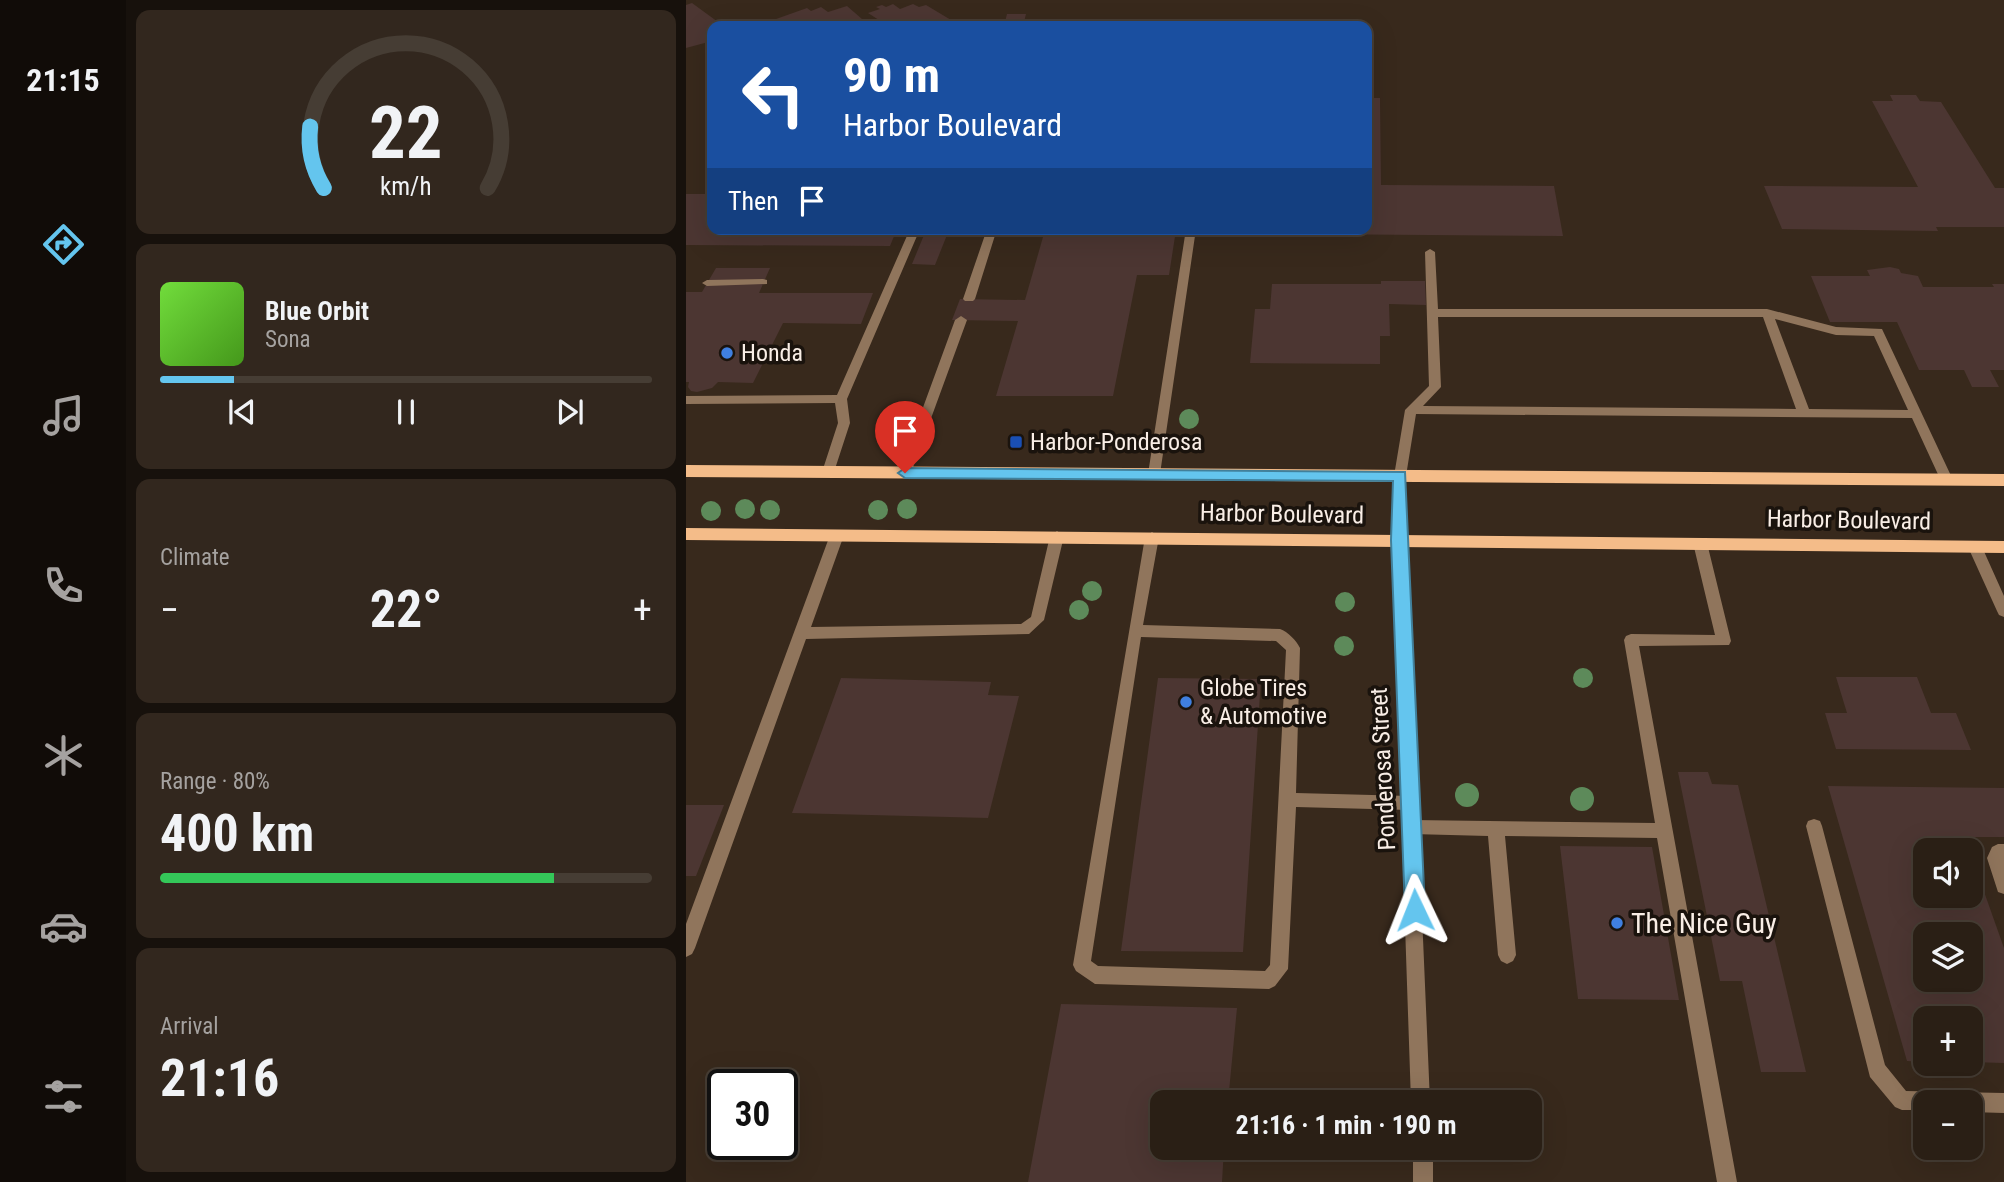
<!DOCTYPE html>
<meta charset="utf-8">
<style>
:root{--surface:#2a1f15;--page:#32271e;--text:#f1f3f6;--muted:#a5a2a0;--line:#463d34;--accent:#64c5ee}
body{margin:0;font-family:"Roboto Condensed",sans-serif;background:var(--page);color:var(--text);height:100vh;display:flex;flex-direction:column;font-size:26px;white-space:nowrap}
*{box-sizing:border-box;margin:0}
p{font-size:23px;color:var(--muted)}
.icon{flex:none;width:38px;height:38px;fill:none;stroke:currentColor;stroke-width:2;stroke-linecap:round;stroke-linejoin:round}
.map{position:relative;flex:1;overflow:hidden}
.details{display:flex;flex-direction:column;gap:10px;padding:10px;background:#17110c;width:560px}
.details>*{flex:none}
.banner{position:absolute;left:21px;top:21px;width:665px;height:214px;border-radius:14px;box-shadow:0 7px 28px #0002,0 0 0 2px var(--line);background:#1a4fa0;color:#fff;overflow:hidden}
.buttons{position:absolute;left:1227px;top:838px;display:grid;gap:14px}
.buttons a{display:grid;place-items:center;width:70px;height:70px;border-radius:14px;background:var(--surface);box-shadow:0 7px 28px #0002,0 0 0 2px var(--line);font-size:35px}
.speed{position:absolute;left:21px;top:1069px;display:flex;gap:14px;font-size:35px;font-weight:700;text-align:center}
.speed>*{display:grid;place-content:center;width:91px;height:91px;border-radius:50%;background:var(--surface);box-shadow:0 7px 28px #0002,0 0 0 2px var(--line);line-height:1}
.speed .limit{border:4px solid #111;border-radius:10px;background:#fff;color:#111}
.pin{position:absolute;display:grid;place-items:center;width:60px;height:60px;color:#fff;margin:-72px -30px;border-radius:50% 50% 50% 0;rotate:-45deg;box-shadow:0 0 7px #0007}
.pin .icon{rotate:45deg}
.me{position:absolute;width:77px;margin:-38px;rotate:358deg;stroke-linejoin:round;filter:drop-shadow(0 0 5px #0008)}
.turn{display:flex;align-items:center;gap:24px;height:147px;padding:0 21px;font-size:32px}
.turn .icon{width:91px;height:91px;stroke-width:2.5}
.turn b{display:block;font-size:49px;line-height:60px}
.then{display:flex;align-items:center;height:66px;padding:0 21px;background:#0003;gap:14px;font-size:26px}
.big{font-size:52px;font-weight:700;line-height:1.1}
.details .card{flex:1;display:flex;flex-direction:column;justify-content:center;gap:10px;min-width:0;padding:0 24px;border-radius:14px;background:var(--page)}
.details .dial{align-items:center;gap:0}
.dial svg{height:182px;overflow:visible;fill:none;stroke:var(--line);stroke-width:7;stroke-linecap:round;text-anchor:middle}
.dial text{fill:var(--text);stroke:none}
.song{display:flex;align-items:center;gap:21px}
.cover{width:84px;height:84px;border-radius:10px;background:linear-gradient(135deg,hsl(100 70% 55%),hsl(100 70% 35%))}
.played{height:7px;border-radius:4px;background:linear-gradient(90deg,var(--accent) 15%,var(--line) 15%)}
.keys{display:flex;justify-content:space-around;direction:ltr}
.heat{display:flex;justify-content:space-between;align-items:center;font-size:38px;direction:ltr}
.charge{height:10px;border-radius:5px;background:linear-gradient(90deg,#34c759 80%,var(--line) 0)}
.trip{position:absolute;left:464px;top:1090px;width:392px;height:70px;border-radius:14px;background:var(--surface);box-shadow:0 7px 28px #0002,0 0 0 2px var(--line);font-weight:700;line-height:70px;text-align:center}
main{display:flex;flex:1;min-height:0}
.tabs{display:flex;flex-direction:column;width:126px;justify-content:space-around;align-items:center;background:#110c08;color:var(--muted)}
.tabs .icon{width:49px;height:49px}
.tabs .active{color:var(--accent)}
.tabs b{font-size:32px;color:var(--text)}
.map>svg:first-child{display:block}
.building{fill:#4c3632;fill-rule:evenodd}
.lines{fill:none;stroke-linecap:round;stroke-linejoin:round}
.lane{fill:#90755c;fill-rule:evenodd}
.street{fill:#90755c;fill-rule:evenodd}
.primary{fill:#f4bc89;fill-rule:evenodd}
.tree{fill:#5d8a5a}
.route{fill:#64c5ee;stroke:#41809b;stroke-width:2}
.shop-dot{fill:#3f7fe0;stroke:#1a130d;stroke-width:2.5}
.transit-dot{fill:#1a4fb4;stroke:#1a130d;stroke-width:2.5}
.labels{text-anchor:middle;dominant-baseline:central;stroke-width:7;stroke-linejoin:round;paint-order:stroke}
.poi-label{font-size:24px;fill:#f9eee6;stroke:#1a130d;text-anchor:start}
.street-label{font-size:24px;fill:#f9eee6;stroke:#1a130d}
.near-poi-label{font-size:28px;fill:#f9eee6;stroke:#1a130d;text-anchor:start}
</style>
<main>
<nav class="tabs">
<b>21:15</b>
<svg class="icon active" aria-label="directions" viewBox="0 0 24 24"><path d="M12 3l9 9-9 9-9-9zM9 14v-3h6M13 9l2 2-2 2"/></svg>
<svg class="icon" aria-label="music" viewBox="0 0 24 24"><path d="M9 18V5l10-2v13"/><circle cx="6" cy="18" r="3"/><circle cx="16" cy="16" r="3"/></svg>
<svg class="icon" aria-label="phone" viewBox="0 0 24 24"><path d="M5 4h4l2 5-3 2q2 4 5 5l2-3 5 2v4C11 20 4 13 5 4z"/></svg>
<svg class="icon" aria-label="climate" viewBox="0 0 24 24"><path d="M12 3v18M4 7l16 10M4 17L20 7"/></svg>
<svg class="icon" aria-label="car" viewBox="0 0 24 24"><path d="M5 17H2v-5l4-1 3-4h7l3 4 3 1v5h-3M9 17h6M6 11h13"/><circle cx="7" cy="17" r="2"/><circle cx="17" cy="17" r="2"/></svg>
<svg class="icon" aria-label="filters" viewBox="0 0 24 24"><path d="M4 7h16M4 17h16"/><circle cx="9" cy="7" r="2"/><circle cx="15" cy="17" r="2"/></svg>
</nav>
<section class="details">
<div class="card dial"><svg viewBox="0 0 100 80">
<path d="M14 69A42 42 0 1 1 86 69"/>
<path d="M14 69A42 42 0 0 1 8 42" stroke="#64c5ee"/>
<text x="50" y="56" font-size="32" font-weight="700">22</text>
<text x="50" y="72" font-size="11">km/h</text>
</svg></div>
<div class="card">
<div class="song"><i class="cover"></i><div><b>Blue Orbit</b><p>Sona</p></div></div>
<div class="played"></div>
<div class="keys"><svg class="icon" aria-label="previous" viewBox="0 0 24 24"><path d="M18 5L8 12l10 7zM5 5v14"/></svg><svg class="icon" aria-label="pause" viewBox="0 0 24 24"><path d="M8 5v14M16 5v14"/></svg><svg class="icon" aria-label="next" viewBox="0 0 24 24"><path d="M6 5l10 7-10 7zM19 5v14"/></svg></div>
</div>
<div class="card"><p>Climate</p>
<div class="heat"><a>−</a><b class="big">22°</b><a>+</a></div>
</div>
<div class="card"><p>Range · 80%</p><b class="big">400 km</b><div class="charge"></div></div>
<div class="card"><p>Arrival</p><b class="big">21:16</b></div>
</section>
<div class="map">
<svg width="1318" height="1182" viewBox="0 0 1318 1182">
<rect width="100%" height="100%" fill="#38291c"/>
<!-- building -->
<path class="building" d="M6,3L32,22L27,24L30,26H26V33L21,35L26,41L0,48V5Z
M207,4L214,9L227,4L233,7L240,5L275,26H213L208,23L191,26L204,21L196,22L182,13L194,9L190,7L196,5L200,7Z
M161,6L176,19L158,26H70L121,8L125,11L135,7L142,12Z
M321,14H340L337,26H318Z
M1204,95H1230L1234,101L1255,102L1309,188H1318V227H1250L1252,231L1096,229L1078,186L1232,187L1186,101H1207Z
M681,98H694L695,185L868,186L877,236L611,234V229H681Z
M0,194H26V229H211L204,246L0,245Z
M328,229L490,230L483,275H451L427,396H310L332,321L266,320L274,299L339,300L357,237H326Z
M238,235H261L249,265L226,264Z
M1204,267L1213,269L1215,273L1232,276L1237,287H1308L1306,284H1318V370H1304L1313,387H1286L1278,370H1233L1211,322H1144L1125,276H1184L1181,270Z
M30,268H84L73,293H187L175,324L97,323L67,383L32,382L26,388L11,392L5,391L2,387L3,382H0V292H16Z
M695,281H739L740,305L703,304L704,336H694V364L564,363L569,309H584L586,284H695Z
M1150,677H1231L1245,713H1270L1285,750L1150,749L1139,713H1161Z
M155,678L305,682L302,695L333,696L302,818L106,813Z
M472,678L575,679L557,952L435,951Z
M992,772H1022L1026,784L1052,785L1120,1072H1075L1056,981H1034Z
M1142,786L1318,788V837H1278L1283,850H1239V896H1284L1285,855L1318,948V1063L1284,1062V1018H1239V1062L1221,1061ZM1239,934H1284V980H1239Z
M0,805H38L10,876H0Z
M874,846L966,847L993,1000L892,999Z
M375,1004L551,1008L542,1102H476V1148H538L536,1182H342Z"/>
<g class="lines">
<!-- lane -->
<path class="lane" d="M224,229H234L161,399L164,423L147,475H137L136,472L152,423L149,403L0,404V396L151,395Z
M301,229H311L289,299L287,301H279L277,299Z
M500,229H510L474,474L468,479L462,474Z
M744,249L749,252L752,309H1081L1150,327L1196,329L1267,480L1266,483H1256L1226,418L730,414L720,476L714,481L709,479L708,476L719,410L743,386L739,252ZM752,317H1077L1110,409L737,406L755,387ZM1089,319L1150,335L1188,336L1222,410L1123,409Z
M77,279L81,280V284L21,286L16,283L21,280Z
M275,316L281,320L225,473L224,476H214L213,473L269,320Z
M151,530L158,535L125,627L335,624L345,617L364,536L371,531L378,536L358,620L343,634L120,639L9,948L6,954L0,957V924L144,535Z
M466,532L473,537L457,625L594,629C602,632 610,640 614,648L610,793L724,796L730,798L732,803L730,808L724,810L610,807L602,969L589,986L583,989L409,984L390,971L387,965L459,537ZM455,637L590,641L600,650L584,965L579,971L412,966L405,961Z
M1014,538L1021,543L1045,641L1043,645L953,646L1051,1182H1031L971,838L819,836L830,955L827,961L821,964L815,961L812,955L802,836L726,834L720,832L718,827L720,822L726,820L969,823L938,640L940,636L945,634L1029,635L1007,543Z
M1128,819L1134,821L1136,826L1199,1065L1220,1091L1318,1093V1113L1284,1112V1102H1239V1110H1216L1209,1107L1184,1077L1120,826L1122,821Z
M1312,844H1318V894L1312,892L1301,858L1306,847Z"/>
<!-- street -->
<path class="street" d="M714,471L720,476V540L744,1102H725L706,540L708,476Z
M1289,542L1296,547L1318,596V617L1313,615L1311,611L1282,547Z
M727,1148H747V1182H727Z"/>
<!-- primary -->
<path class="primary" d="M0,465L1318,474V486L0,477Z
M0,528L1318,541V553L0,540Z"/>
</g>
<!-- trees -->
<g class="tree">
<circle cx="503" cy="419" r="10"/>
<circle cx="59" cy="509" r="10"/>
<circle cx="221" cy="509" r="10"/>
<circle cx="84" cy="510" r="10"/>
<circle cx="192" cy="510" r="10"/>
<circle cx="25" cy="511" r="10"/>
<circle cx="406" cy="591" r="10"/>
<circle cx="659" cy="602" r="10"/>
<circle cx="393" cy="610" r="10"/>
<circle cx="658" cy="646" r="10"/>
<circle cx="897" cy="678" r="10"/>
<circle cx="781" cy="795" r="12"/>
<circle cx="896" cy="799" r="12"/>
</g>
<!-- route -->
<path class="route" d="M219,468L719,472L739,910L736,917L729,919L722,917L719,910L705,540L707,481L219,478L212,473Z"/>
<!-- markers -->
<g class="shop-dot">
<circle cx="41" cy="353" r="7"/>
<circle cx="500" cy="702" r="7"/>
<circle cx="931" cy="923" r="7"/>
</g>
<rect class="transit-dot" x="323" y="435" width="14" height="14" rx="3.5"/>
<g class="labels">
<!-- poi labels -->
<g class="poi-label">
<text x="55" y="353">Honda</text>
<text x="344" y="442">Harbor-Ponderosa</text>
<text x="514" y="688">Globe Tires<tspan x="514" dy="28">&amp; Automotive</tspan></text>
</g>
<!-- street labels -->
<g class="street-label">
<text transform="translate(596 514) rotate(1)">Harbor Boulevard</text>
<text transform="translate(1163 520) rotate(1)">Harbor Boulevard</text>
<text transform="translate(697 769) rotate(-93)">Ponderosa Street</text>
</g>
<!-- near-poi labels -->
<g class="near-poi-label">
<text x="945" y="923">The Nice Guy</text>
</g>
</g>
</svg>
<div class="buttons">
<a><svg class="icon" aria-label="sound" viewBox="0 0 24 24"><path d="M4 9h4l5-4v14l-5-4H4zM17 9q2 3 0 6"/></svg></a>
<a><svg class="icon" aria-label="layers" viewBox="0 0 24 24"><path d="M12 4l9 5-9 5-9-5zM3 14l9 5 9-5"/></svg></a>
<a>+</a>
<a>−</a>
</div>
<div class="speed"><div class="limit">30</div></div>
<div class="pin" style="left:219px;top:473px;background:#d93025"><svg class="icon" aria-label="arrive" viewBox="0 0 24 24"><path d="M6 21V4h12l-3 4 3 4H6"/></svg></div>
<svg class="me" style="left:729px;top:910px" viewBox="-20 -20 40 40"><path d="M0-17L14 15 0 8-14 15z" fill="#64c5ee" stroke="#fff" stroke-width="4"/></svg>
<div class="trip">21:16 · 1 min · 190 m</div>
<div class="banner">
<div class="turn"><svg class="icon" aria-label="left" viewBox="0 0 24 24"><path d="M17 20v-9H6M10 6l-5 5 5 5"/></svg><div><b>90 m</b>Harbor Boulevard</div></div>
<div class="then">Then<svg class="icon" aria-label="arrive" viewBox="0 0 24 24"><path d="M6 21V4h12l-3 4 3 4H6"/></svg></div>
</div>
</div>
</main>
